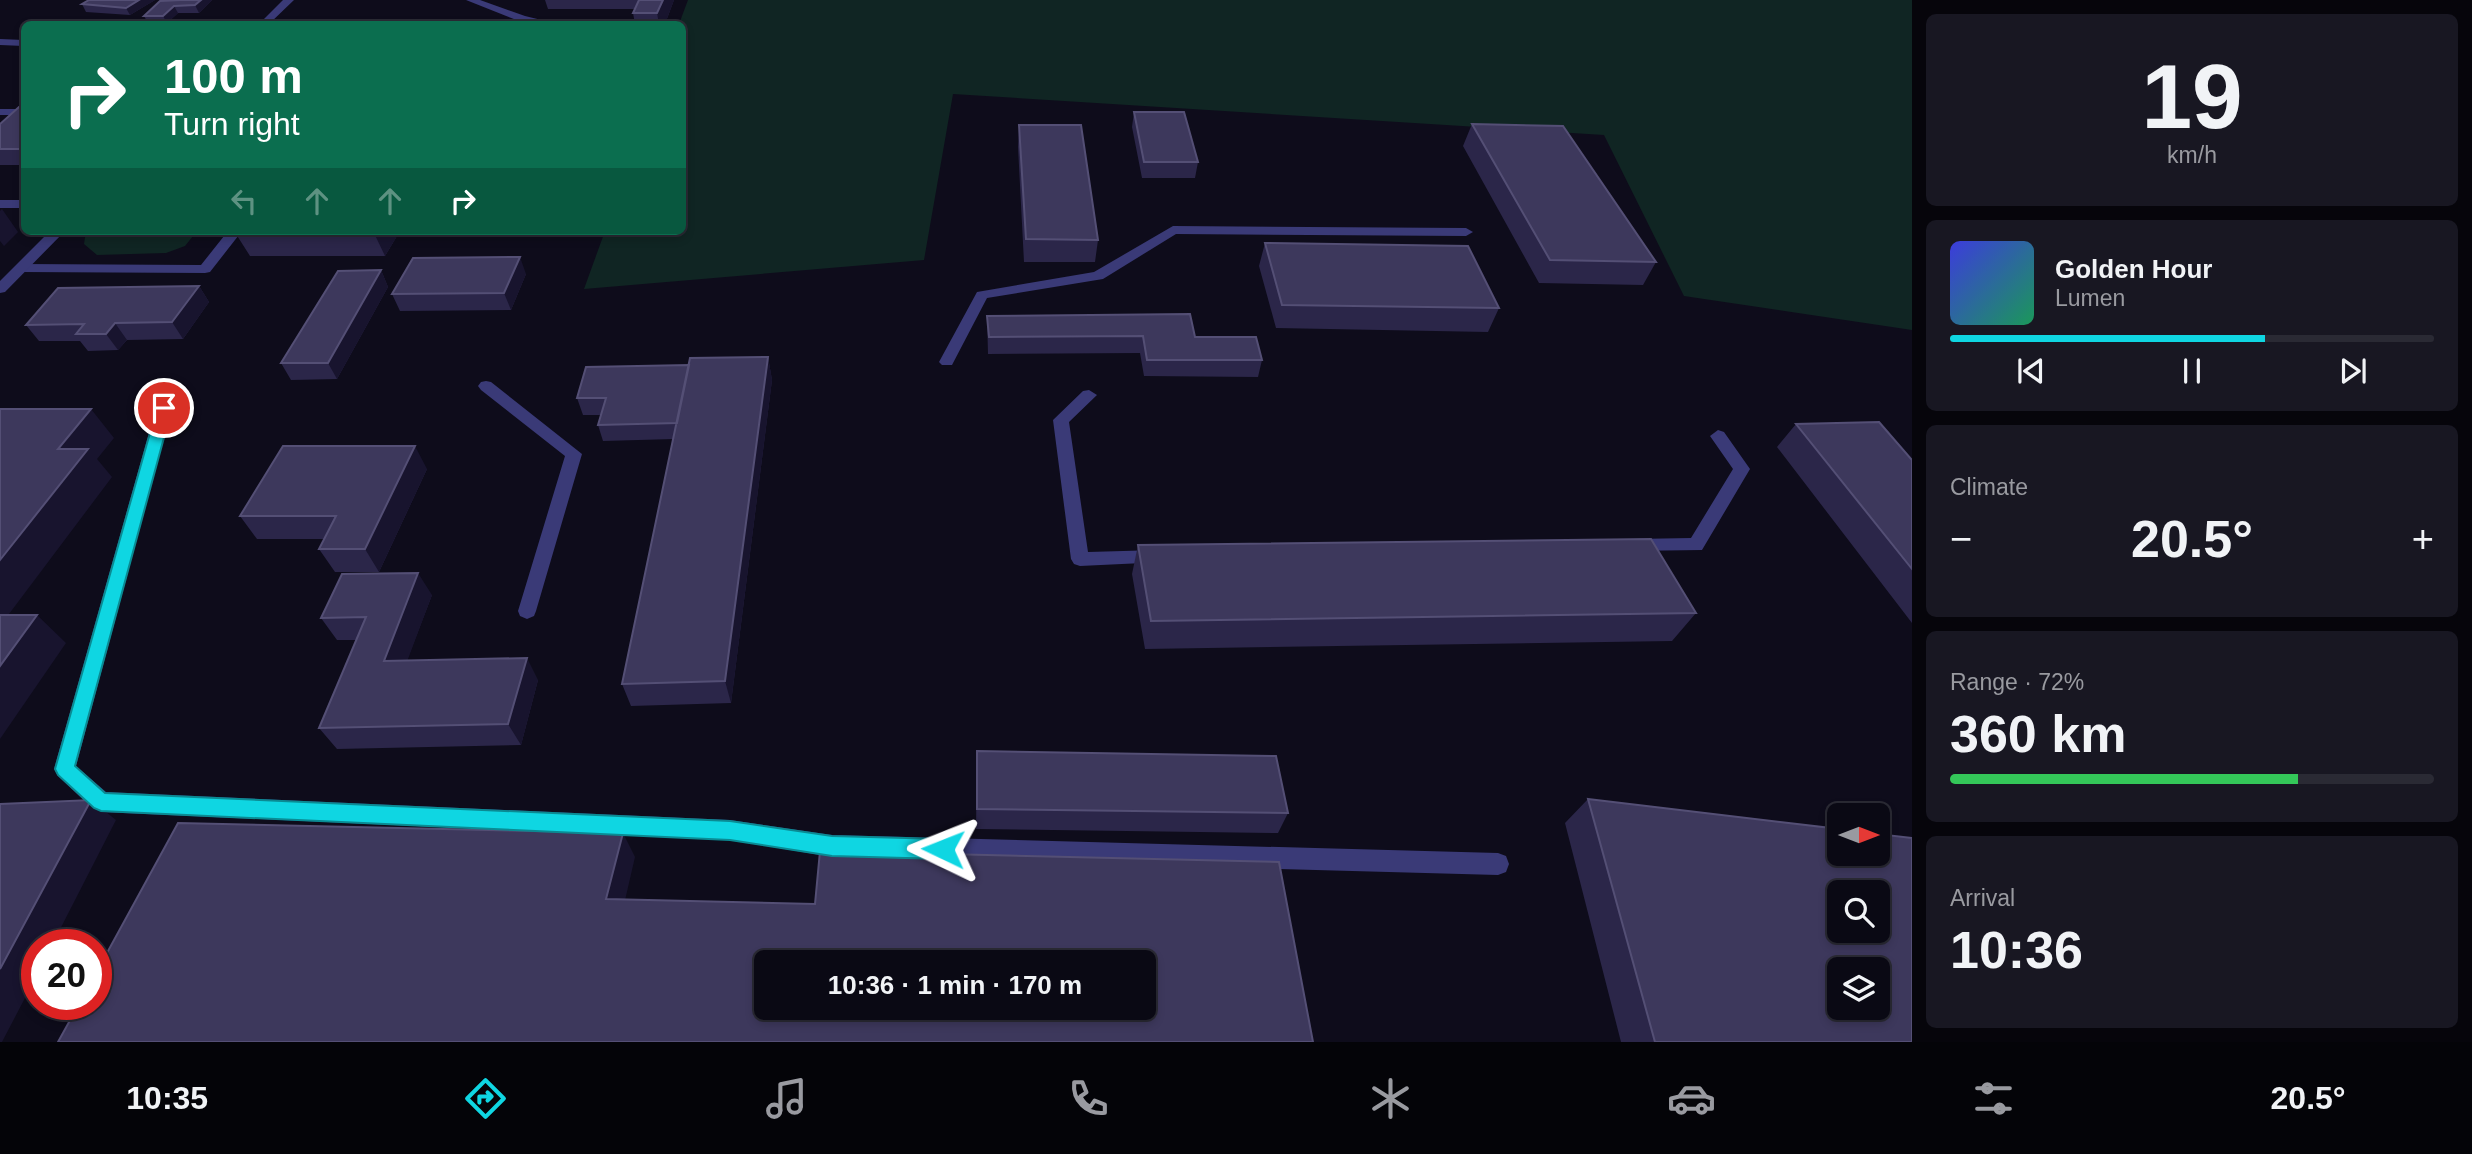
<!DOCTYPE html>
<meta charset="utf-8">
<style>
:root{--surface:#0a0914;--page:#181722;--text:#f1f3f6;--muted:#999aa0;--line:#2a2a34;--accent:#0fd6e2}
body{margin:0;font-family:Helvetica,sans-serif;background:var(--page);color:var(--text);height:100vh;display:flex;flex-direction:column;font-size:26px;white-space:nowrap}
*{box-sizing:border-box;margin:0}
p{font-size:23px;color:var(--muted)}
.icon{flex:none;width:38px;height:38px;fill:none;stroke:currentColor;stroke-width:2;stroke-linecap:round;stroke-linejoin:round}
.map{position:relative;flex:1;overflow:hidden}
.details{display:flex;flex-direction:column;gap:14px;padding:14px;background:#06050b;width:560px}
.details>*{flex:none}
.hud{position:absolute;left:21px;top:21px;width:665px;height:214px;border-radius:10px;box-shadow:0 4px 10px #0003,0 0 0 2px var(--line);background:#0b6e4f;color:#fff;overflow:hidden}
.needle{width:46px;rotate:90deg}
.tools{position:absolute;left:1827px;top:803px;display:grid;gap:14px}
.tools a{display:grid;place-items:center;width:63px;height:63px;border-radius:10px;background:var(--surface);box-shadow:0 4px 10px #0003,0 0 0 2px var(--line);font-size:35px}
.speed{position:absolute;left:21px;top:929px;display:flex;gap:14px;font-size:35px;font-weight:700;text-align:center}
.speed>*{display:grid;place-content:center;width:91px;height:91px;border-radius:50%;background:var(--surface);box-shadow:0 4px 10px #0003,0 0 0 2px var(--line);line-height:1}
.speed .limit{border:10px solid #d22;background:#fff;color:#111}
.pin{position:absolute;display:grid;place-items:center;width:60px;height:60px;color:#fff;margin:-30px;border:4px solid #fff;border-radius:50%;box-shadow:0 2px 7px #0007}
.me{position:absolute;width:77px;margin:-38px;rotate:272deg;stroke-linejoin:round;filter:drop-shadow(0 0 5px #0008)}
.turn{display:flex;align-items:center;gap:24px;height:147px;padding:0 28px;font-size:32px}
.turn .icon{width:91px;height:91px;stroke-width:2.5}
.turn b{display:block;font-size:49px;line-height:60px}
.lanes{display:flex;align-items:center;height:66px;padding:0 28px;background:#0003;justify-content:center;gap:35px;direction:ltr}
.lanes .off{opacity:.35}
.big{font-size:52px;font-weight:600;line-height:1.1}
.details .widget{flex:1;display:flex;flex-direction:column;justify-content:center;gap:10px;min-width:0;padding:0 24px;border-radius:10px;background:var(--page)}
.details .dial{align-items:center;gap:0}
.dial b{font-size:91px;line-height:1}
.song{display:flex;align-items:center;gap:21px}
.cover{width:84px;height:84px;border-radius:10px;background:linear-gradient(135deg,hsl(240 70% 55%),hsl(150 70% 35%))}
.played{height:7px;border-radius:4px;background:linear-gradient(90deg,var(--accent) 65%,var(--line) 65%)}
.keys{display:flex;justify-content:space-around;direction:ltr}
.heat{display:flex;justify-content:space-between;align-items:center;font-size:38px;direction:ltr}
.charge{height:10px;border-radius:5px;background:linear-gradient(90deg,#34c759 72%,var(--line) 0)}
.trip{position:absolute;left:754px;top:950px;width:402px;height:70px;border-radius:10px;background:var(--surface);box-shadow:0 4px 10px #0003,0 0 0 2px var(--line);font-weight:600;line-height:70px;text-align:center}
.tab-bar{display:flex;height:112px;justify-content:space-around;align-items:center;background:#040408;color:var(--muted)}
.tab-bar .icon{width:49px;height:49px}
.tab-bar .on{color:var(--accent)}
.tab-bar b{font-size:32px;color:var(--text)}
main{display:flex;flex:1;min-height:0}
.map>svg:first-child{display:block}
.green{fill:#102523}
.lines{fill:none;stroke-linecap:round;stroke-linejoin:round}
.lane{fill:#3a3a77;fill-rule:evenodd}
.street{fill:#3a3a77;fill-rule:evenodd}
.wall{fill:#2b2649}
.shaded-wall{fill:#18142e}
.building{fill:#3d385c;stroke:#544f75;stroke-width:2;fill-rule:evenodd}
.route{fill:#0fd6e2;stroke:#0a8b93;stroke-width:2}
</style>
<main>
<div class="map">
<svg width="1912" height="1042" viewBox="0 0 1912 1042">
<rect width="100%" height="100%" fill="#0e0c1b"/>
<!-- green -->
<path class="green" d="M688,0H1912V330L1684,296L1604,135L953,94L924,260L584,289L605,231H682V24H679Z
M86,231H197L185,246L166,253L97,255L84,244Z"/>
<g class="lines">
<!-- lane -->
<path class="lane" d="M466,0H480L525,16L558,24L519,21Z
M0,39L24,40V46L0,45Z
M0,109H24V115H0Z
M1173,226L1466,228L1473,232L1466,236L1176,234L1103,279L987,298L952,365H942L939,362L977,292L1094,272Z
M228,231H242L210,272L205,273L21,272L14,268L21,264L201,265Z
M486,381L491,382L582,454L536,611L534,616L527,619L520,616L518,611L565,456L481,390L478,386L481,382Z
M1089,390L1097,395L1069,422L1088,552L1158,550L1164,552L1167,557L1164,562L1080,566L1074,564L1071,559L1053,420L1083,391Z
M164,403L172,408L76,766L106,792L730,820L832,835L1498,853L1506,856L1509,864L1506,872L1498,875L832,857L730,840L101,812L93,809L58,776L54,769L156,408Z
M1718,430L1724,432L1750,469L1702,550L1628,551L1625,546L1628,541L1634,539L1691,538L1733,469L1710,436Z"/>
<!-- street -->
<path class="street" d="M283,0H294L269,24H259Z
M0,200H24V208H0Z
M50,231H65L5,292L0,293V281Z"/>
</g>
<!-- wall -->
<path class="wall" d="M89,0H155L130,15L86,12L82,4Z
M181,0H212L199,13H178L167,23H148L144,16Z
M545,0H674L665,24H635L633,13L635,9H548Z
M24,107V165H0V124Z
M1134,112L1198,162L1195,178H1142L1132,127Z
M1472,124L1656,262L1643,285L1539,283L1463,146Z
M1019,125L1098,240L1095,262H1024L1018,147Z
M238,231H400L385,256H250L236,234Z
M1265,243L1499,308L1488,332L1276,328L1259,266Z
M381,270L388,287L337,379L291,380L281,363Z
M526,274L511,310L400,311L392,294Z
M199,286L209,302L183,339L127,340L118,350L88,351L80,341H39L26,325Z
M987,316L1195,337L1262,360L1258,377L1144,376L1140,353L988,354Z
M768,357L772,380L731,703L631,706L622,684L674,439L603,441L598,425L601,415H583L577,398L689,365Z
M1796,424L1912,460V623L1777,447Z
M427,469L379,572H335L319,549L324,539H257L240,516Z
M1138,545L1696,613L1672,641L1145,649L1132,574Z
M432,595L407,660L538,680L521,745L337,749L319,728L356,640H337L321,618Z
M977,751L1288,813L1278,833L976,829Z
M1588,799L1912,1042H1621L1565,823Z"/>
<!-- shaded-wall -->
<path class="shaded-wall" d="M139,0H155L130,15L126,8Z
M201,0H212L199,13L195,5Z
M663,0H674L665,24H659L657,13Z
M174,6L178,13L167,23L163,16Z
M2,209L18,232L4,246L0,241V211Z
M376,231H400L385,256L374,233Z
M520,257L526,274L511,310L504,293Z
M381,270L388,287L337,379L328,363Z
M199,286L209,302L183,339L172,322Z
M115,323L127,340L118,350L106,334Z
M768,357L772,380L731,703L725,681Z
M91,409L114,438L97,459L112,477L0,626V560L58,449Z
M415,446L427,469L379,572L365,549Z
M418,573L432,595L399,683L384,661Z
M37,615L66,643L0,739V666Z
M527,658L538,680L521,745L508,724Z
M91,800L116,820L52,945H37V975L2,1042H0V969Z
M623,833L635,857L620,922L606,899Z"/>
<!-- building -->
<path class="building" d="M89,0H139L126,8L82,4Z
M181,0H201L195,5L174,6L163,16H144L160,1Z
M639,0H663L657,13H633Z
M19,107H24V149H0V124Z
M1134,112H1184L1198,162H1144Z
M1472,124L1563,126L1656,262L1550,260Z
M1019,125H1081L1098,240L1026,239Z
M238,231H376L374,233L236,234Z
M1265,243L1468,246L1499,308L1282,305Z
M520,257L504,293L392,294L413,258Z
M381,270L328,363H281L338,271Z
M199,286L172,322L115,323L106,334H76L84,324L26,325L58,288Z
M1190,314L1195,337H1256L1262,360H1147L1143,336L989,337L987,316Z
M768,357L725,681L622,684L690,358Z
M689,365L677,423L598,425L606,398H577L586,367Z
M0,409H91L58,449H88L0,560Z
M1879,422L1912,460V569L1796,424Z
M283,446H415L365,549H319L336,516H240Z
M1651,539L1696,613L1151,621L1138,545Z
M418,573L384,661L527,658L508,724L319,728L366,617L321,618L342,574Z
M0,615H37L0,666Z
M977,751L1276,756L1288,813L977,809Z
M1588,799L1839,829V854H1878V834L1912,838V1042H1655ZM1839,892H1878V931H1839ZM1839,970H1878V1008H1839Z
M91,800L0,969V804Z
M178,823L623,833L606,899L815,904L820,851L1279,862L1313,1042H58L79,1004H96V973ZM766,962H1144V1008H766Z"/>
<!-- route -->
<path class="route" d="M164,403L172,408L75,766L105,793L730,821L832,836L943,839L950,842L953,849L950,856L943,859L832,856L730,840L101,811L94,808L58,775L55,769L157,408Z"/>
</svg>
<div class="tools">
<a><svg class="needle" viewBox="-14 -14 28 28"><path d="M0-13l5 13h-10z" fill="#e53935"/><path d="M0 13l5-13h-10z" fill="#999aa0"/></svg></a>
<a><svg class="icon" aria-label="search" viewBox="0 0 24 24"><circle cx="10" cy="10" r="6"/><path d="M15 15l6 6"/></svg></a>
<a><svg class="icon" aria-label="layers" viewBox="0 0 24 24"><path d="M12 4l9 5-9 5-9-5zM3 14l9 5 9-5"/></svg></a>
</div>
<div class="speed"><div class="limit">20</div></div>
<div class="pin" style="left:164px;top:408px;background:#d93025"><svg class="icon" aria-label="arrive" viewBox="0 0 24 24"><path d="M6 21V4h12l-3 4 3 4H6"/></svg></div>
<svg class="me" style="left:943px;top:849px" viewBox="-20 -20 40 40"><path d="M0-17L14 15 0 8-14 15z" fill="#0fd6e2" stroke="#fff" stroke-width="4"/></svg>
<div class="trip">10:36 · 1 min · 170 m</div>
<div class="hud">
<div class="turn"><svg class="icon" aria-label="right" viewBox="0 0 24 24"><path d="M7 20v-9h11M14 6l5 5-5 5"/></svg><div><b>100 m</b>Turn right</div></div>
<div class="lanes"><svg class="icon off" aria-label="left" viewBox="0 0 24 24"><path d="M17 20v-9H6M10 6l-5 5 5 5"/></svg><svg class="icon off" aria-label="ahead" viewBox="0 0 24 24"><path d="M12 20V5M6 11l6-6 6 6"/></svg><svg class="icon off" aria-label="ahead" viewBox="0 0 24 24"><path d="M12 20V5M6 11l6-6 6 6"/></svg><svg class="icon" aria-label="right" viewBox="0 0 24 24"><path d="M7 20v-9h11M14 6l5 5-5 5"/></svg></div>
</div>
</div>
<section class="details">
<div class="widget dial"><b>19</b><p>km/h</p></div>
<div class="widget">
<div class="song"><i class="cover"></i><div><b>Golden Hour</b><p>Lumen</p></div></div>
<div class="played"></div>
<div class="keys"><svg class="icon" aria-label="previous" viewBox="0 0 24 24"><path d="M18 5L8 12l10 7zM5 5v14"/></svg><svg class="icon" aria-label="pause" viewBox="0 0 24 24"><path d="M8 5v14M16 5v14"/></svg><svg class="icon" aria-label="next" viewBox="0 0 24 24"><path d="M6 5l10 7-10 7zM19 5v14"/></svg></div>
</div>
<div class="widget"><p>Climate</p>
<div class="heat"><a>−</a><b class="big">20.5°</b><a>+</a></div>
</div>
<div class="widget"><p>Range · 72%</p><b class="big">360 km</b><div class="charge"></div></div>
<div class="widget"><p>Arrival</p><b class="big">10:36</b></div>
</section>
</main>
<nav class="tab-bar">
<b>10:35</b>
<svg class="icon on" aria-label="directions" viewBox="0 0 24 24"><path d="M12 3l9 9-9 9-9-9zM9 14v-3h6M13 9l2 2-2 2"/></svg>
<svg class="icon" aria-label="music" viewBox="0 0 24 24"><path d="M9 18V5l10-2v13"/><circle cx="6" cy="18" r="3"/><circle cx="16" cy="16" r="3"/></svg>
<svg class="icon" aria-label="phone" viewBox="0 0 24 24"><path d="M5 4h4l2 5-3 2q2 4 5 5l2-3 5 2v4C11 20 4 13 5 4z"/></svg>
<svg class="icon" aria-label="climate" viewBox="0 0 24 24"><path d="M12 3v18M4 7l16 10M4 17L20 7"/></svg>
<svg class="icon" aria-label="car" viewBox="0 0 24 24"><path d="M5 17H2v-5l4-1 3-4h7l3 4 3 1v5h-3M9 17h6M6 11h13"/><circle cx="7" cy="17" r="2"/><circle cx="17" cy="17" r="2"/></svg>
<svg class="icon" aria-label="filters" viewBox="0 0 24 24"><path d="M4 7h16M4 17h16"/><circle cx="9" cy="7" r="2"/><circle cx="15" cy="17" r="2"/></svg>
<b>20.5°</b>
</nav>
